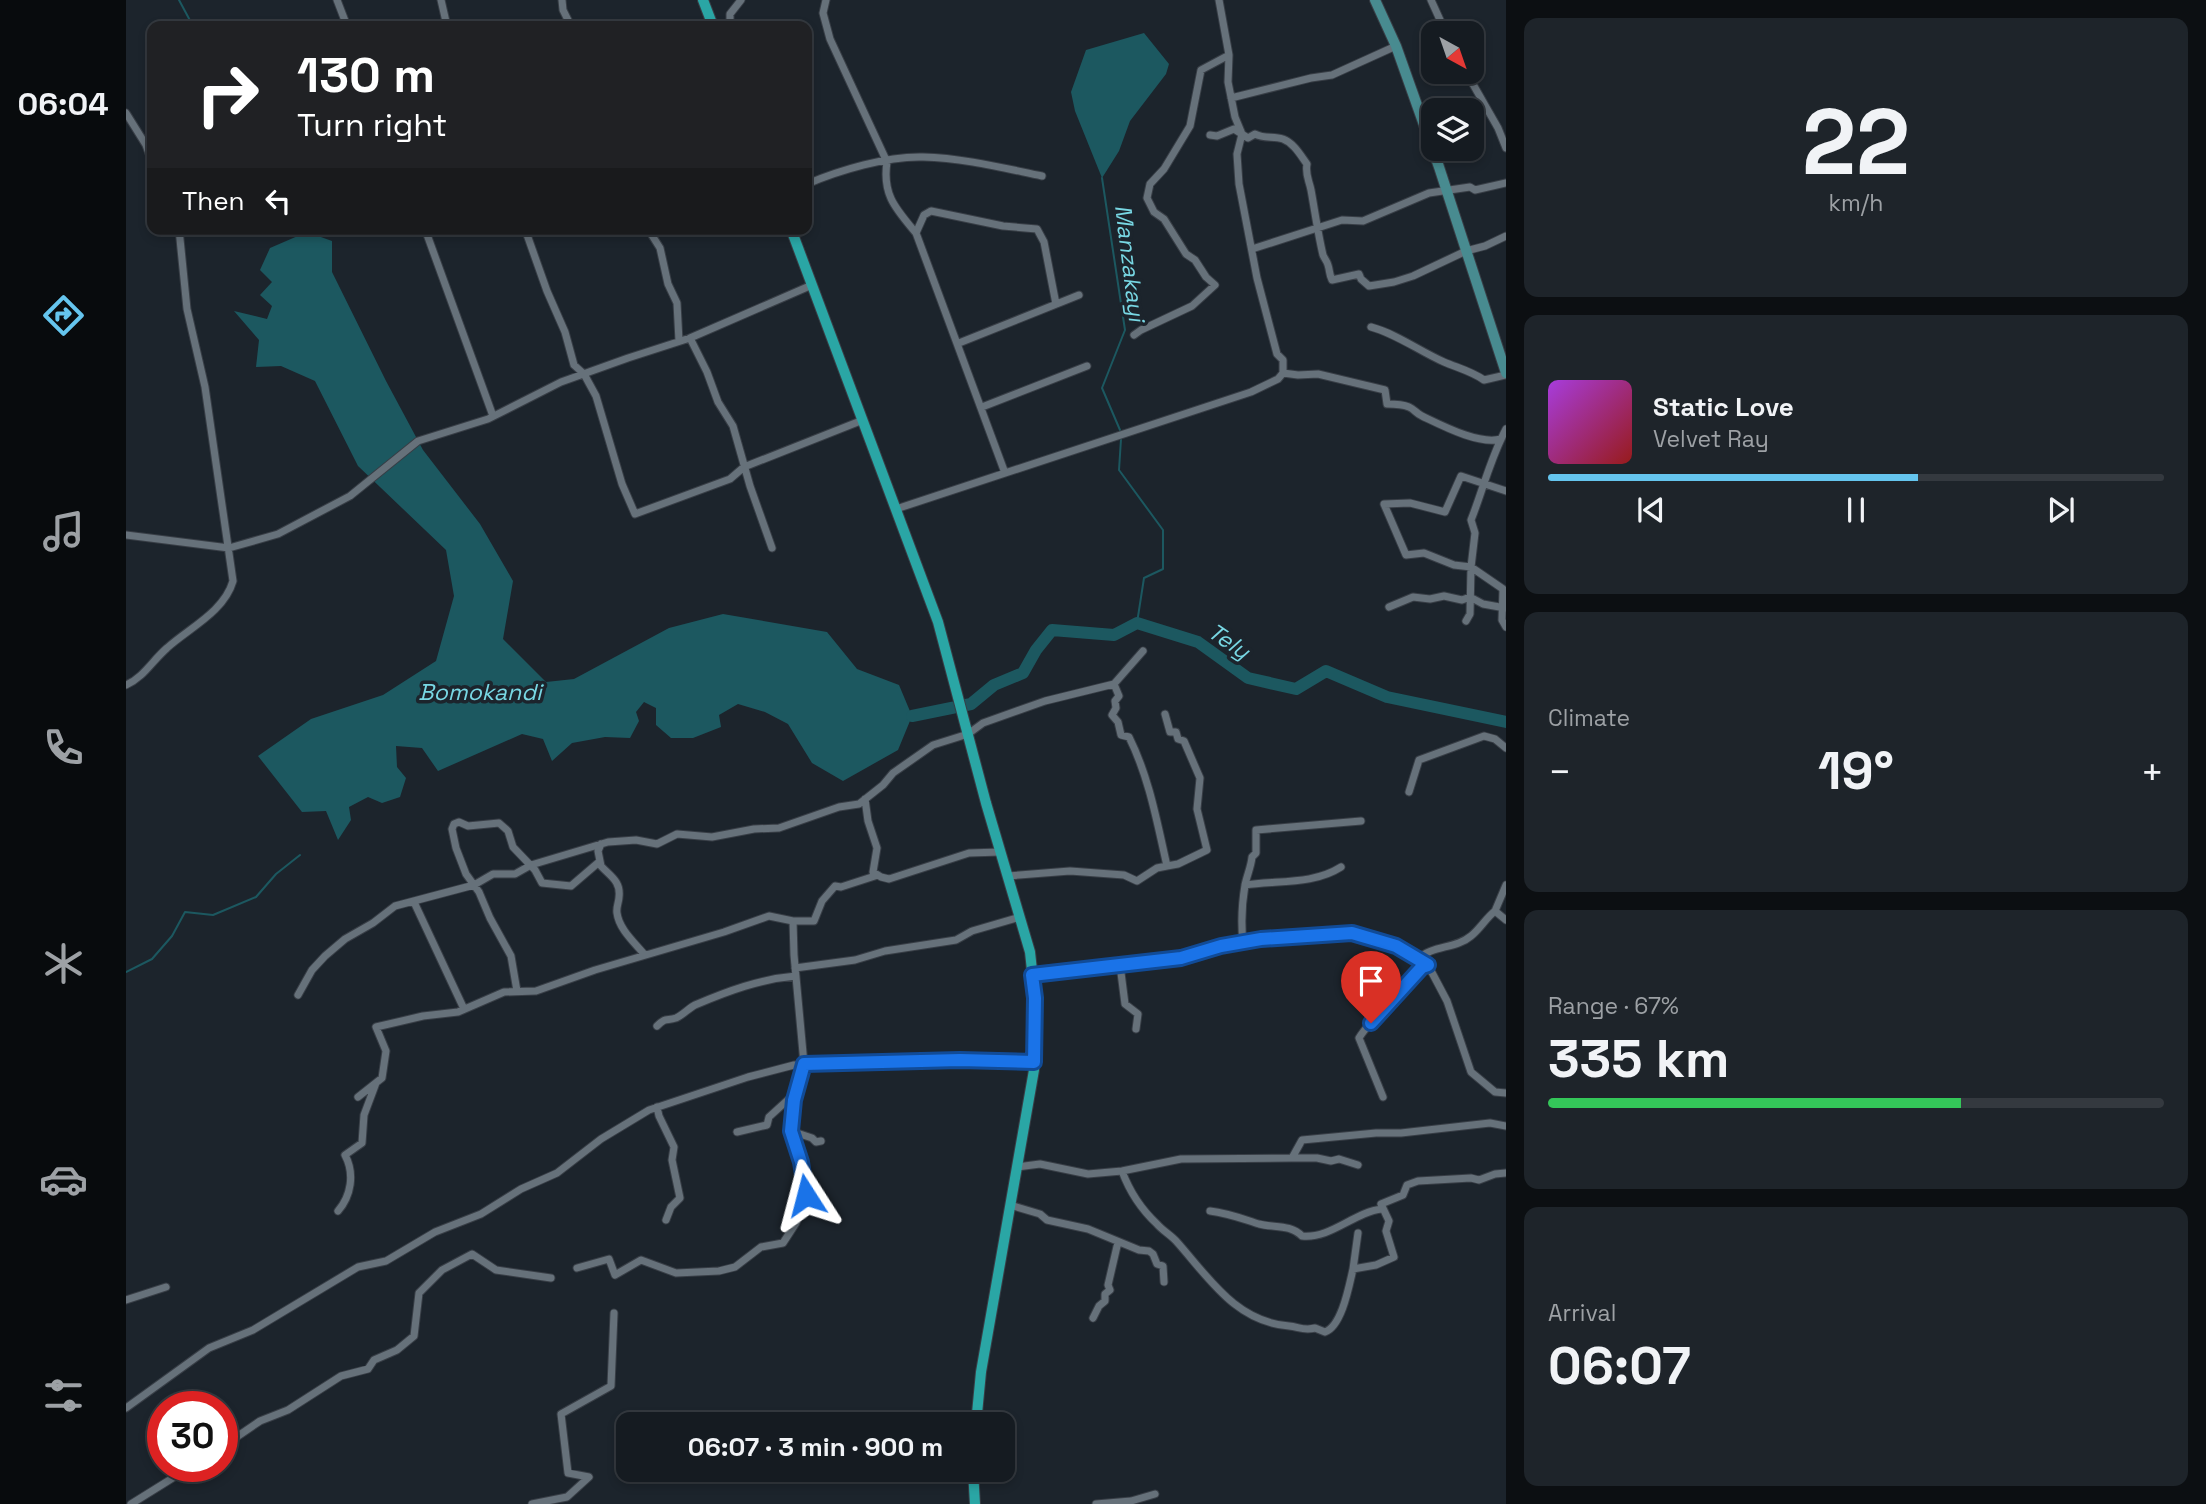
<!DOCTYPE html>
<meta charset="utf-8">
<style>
:root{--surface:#151b21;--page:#1e242a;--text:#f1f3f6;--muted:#9da1a5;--line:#34393f;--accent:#65c5ee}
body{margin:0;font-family:"Space Grotesk",sans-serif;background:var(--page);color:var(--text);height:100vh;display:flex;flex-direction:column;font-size:26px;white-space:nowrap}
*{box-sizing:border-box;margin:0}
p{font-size:23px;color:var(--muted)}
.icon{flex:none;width:38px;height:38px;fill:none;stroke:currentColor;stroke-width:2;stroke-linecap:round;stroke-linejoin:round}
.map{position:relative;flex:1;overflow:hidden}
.drawer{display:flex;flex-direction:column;gap:18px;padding:18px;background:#0c0f12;width:700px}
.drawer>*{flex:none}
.guide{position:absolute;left:21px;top:21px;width:665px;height:214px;border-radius:14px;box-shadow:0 4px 10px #0003,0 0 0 2px var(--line);background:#202124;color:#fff;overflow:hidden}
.needle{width:46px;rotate:140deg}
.buttons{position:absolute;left:1295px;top:21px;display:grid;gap:14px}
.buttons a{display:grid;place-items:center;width:63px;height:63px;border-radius:14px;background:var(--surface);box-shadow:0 4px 10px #0003,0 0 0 2px var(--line);font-size:35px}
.speed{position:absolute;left:21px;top:1391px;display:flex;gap:14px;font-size:35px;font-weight:700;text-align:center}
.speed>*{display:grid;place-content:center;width:91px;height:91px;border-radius:50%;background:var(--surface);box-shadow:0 4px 10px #0003,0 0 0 2px var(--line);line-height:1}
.speed .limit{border:10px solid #d22;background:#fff;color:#111}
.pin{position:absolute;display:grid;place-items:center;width:60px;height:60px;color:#fff;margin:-72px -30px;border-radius:50% 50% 50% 0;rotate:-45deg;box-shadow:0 0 7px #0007}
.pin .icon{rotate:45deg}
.me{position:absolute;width:77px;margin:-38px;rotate:351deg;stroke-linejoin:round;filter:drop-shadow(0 0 5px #0008)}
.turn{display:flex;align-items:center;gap:24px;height:147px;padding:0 35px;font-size:32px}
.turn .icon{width:91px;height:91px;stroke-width:2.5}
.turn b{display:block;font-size:49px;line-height:60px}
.then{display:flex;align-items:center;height:66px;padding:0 35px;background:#0003;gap:14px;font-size:26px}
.big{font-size:52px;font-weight:700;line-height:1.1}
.drawer .card{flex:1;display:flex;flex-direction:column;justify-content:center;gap:10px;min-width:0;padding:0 24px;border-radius:14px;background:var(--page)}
.drawer .dial{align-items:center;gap:0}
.dial b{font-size:91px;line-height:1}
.song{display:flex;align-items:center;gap:21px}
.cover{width:84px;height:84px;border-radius:10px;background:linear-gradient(135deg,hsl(280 70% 55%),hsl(0 70% 35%))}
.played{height:7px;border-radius:4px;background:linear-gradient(90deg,var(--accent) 60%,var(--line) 60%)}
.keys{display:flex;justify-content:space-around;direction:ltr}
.heat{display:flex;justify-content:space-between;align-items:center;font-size:38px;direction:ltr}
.charge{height:10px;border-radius:5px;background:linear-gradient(90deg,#34c759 67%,var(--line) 0)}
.trip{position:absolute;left:490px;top:1412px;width:399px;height:70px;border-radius:14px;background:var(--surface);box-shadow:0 4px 10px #0003,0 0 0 2px var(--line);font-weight:700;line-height:70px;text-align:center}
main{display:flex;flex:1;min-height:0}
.tab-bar{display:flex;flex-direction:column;width:126px;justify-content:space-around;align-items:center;background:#080b0d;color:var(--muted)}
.tab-bar .icon{width:49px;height:49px}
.tab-bar .on{color:var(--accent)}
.tab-bar b{font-size:32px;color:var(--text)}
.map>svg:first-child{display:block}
.water{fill:#1c5860}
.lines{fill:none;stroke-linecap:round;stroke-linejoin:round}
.stream{stroke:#1c5860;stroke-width:2}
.river{stroke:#1c5860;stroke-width:12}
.street-casing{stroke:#383e46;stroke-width:9}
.secondary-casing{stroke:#383e46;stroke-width:12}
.primary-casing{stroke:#383e46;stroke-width:12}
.street{stroke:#66717a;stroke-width:7}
.secondary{stroke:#488b90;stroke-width:10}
.primary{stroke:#2aa6a5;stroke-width:10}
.route-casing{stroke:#114b97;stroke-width:18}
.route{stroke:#1a73e8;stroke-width:12}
.labels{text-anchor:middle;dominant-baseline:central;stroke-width:7;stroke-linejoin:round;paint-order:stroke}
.water-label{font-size:23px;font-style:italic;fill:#78d7e3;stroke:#1c242c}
</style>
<main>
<nav class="tab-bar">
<b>06:04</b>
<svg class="icon on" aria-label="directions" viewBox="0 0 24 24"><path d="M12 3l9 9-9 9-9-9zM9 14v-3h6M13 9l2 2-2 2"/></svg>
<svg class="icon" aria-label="music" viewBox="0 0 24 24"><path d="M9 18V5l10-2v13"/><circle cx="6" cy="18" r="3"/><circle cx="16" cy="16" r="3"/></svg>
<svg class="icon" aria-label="phone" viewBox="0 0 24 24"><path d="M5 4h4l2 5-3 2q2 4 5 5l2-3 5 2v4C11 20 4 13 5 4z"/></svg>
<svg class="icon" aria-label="climate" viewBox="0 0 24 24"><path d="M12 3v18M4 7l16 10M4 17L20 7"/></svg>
<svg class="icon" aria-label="car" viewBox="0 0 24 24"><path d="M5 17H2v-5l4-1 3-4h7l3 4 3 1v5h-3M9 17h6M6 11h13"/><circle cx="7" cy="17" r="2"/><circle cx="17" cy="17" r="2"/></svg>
<svg class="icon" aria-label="filters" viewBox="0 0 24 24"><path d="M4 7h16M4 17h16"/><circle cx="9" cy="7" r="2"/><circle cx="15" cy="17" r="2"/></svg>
</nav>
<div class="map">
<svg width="1380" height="1504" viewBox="0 0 1380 1504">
<rect width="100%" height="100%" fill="#1c242c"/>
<!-- water -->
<path class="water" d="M1018,33L1043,64L1040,74L1004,121L993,151L976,178L949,111L945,92L960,50Z
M181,232L206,241V272L260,381L297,450L354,524L387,581L377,639L420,682L448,679L543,628L597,614L701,632L731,669L773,685L786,716L772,750L717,781L686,763L662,724L639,712L612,704L593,715L595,727L567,738H545L530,725V708L518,702L510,712L513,721L504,738L479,737L446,743L426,761L417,739L396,734L312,771L296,748L270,746L271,767L280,778L274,797L256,803L242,797L223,807L225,820L212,840L200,811L176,812L132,756L185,719L257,695L310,661L328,596L320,550L232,466L189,381L155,366L130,367L133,340L108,311L141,319L146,306L134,295L146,282L134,270L144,248Z"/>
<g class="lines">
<!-- stream -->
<path class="stream" d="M53,0L67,26
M976,178L999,330L976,388L994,430
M179,229L181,232
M995,439L993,470L1037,530V569L1018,578L1011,623
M0,972L26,959L46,936L59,912L87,915L130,897L150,874L174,855"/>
<!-- river -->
<path class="river" d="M786,716L845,704L868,685L897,673L910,650L926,630L988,635L1011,623L1072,642L1122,678L1170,689L1200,671L1261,697L1380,722"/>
<!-- street casing -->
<g class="street-casing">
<path id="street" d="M211,0L221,26
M315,0L321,26
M436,0L437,10L445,26
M700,0L697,13L704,39L761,162C756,195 770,209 790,233L879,473
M1305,0L1320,33
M604,26V14L615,0
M1340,72L1372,128L1380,148
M1105,98L1185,78L1206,75L1270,46
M0,113L20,145L26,162
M1084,135L1091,136L1108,129L1122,138L1129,134C1138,139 1147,136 1157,139C1168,143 1175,156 1181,164C1179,175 1183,180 1185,190C1189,212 1192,234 1197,255C1198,258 1201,261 1202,265C1204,271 1203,274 1206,280L1233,274L1235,279L1243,286L1268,282L1287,276L1340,251L1359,246L1380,236
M681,184C714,170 761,156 797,157C837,158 877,168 916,176
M299,229L367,416
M399,229L421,291L439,332L448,365L458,374L470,396L496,484L509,514L604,479L618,467L737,420
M522,229L534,248L542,284L551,303L553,341
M790,233L798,215L805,211L877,226L911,229L918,242L930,304
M1126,249L1216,220L1237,221L1303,193L1344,187L1349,190L1380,183
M1245,327C1271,334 1293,351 1318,362C1332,368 1345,371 1358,380L1380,375
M1008,335L1015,330L1066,306L1089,285L1080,277L1069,260L1060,254L1038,219L1028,212L1021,198L1024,184L1038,169L1064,126L1075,70L1103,55L1093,0
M564,338L581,372L592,402L607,426L624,486L646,548
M833,343L953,295
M1157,373L1172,375L1192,374L1259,390L1261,404C1267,404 1276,404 1283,407C1288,409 1291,414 1296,416C1317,426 1353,445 1375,439
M856,407L961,366
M1380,491L1335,476L1319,512L1284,503L1258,504L1280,555L1298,553L1328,565L1345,567L1377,589L1376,620L1380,627
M770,509L1125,392L1152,379L1157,373V360L1151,354L1131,278L1113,184L1111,154L1116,134L1109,117L1102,82L1103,55
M0,535L103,548L152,534L224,496L292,441L362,419L435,382L502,358L564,338L686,285
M1263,607L1287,597L1304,599L1318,596L1336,600L1344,597L1357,604L1379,608
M1340,621L1344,614L1345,567L1349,533L1345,520C1357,490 1364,459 1380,429
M0,685C18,677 26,661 41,648C63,628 98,612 107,581L79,387L61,309L53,229
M1039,714L1044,732H1050L1052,739L1058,741L1074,778L1071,809L1081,850L1052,864L1041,866
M1283,792L1293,760L1358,736L1369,739L1380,748
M739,799L742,821L751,848L747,872L755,877L763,879L843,853L874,852
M475,844L472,851L475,866C484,876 495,881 493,897C493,902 490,907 491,913C493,929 508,942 518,954
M882,876L944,871L998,875L1011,881L1031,868L1041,866C1031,822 1023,777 1003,737L995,735L992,722L986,715L990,708L989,701L993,696L988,684
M1119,885C1151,880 1187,885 1215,867
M288,902L338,1009
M1369,911L1380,885
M667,921H688L696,901L709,886L715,887L752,875
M1117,942C1115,924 1116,903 1119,885C1121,875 1125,867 1126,857L1130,853V830L1235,821
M1292,959C1306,945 1330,949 1345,936C1354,929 1360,918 1369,911L1380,920
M994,965L999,1004L1012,1014L1010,1029
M669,968L729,960L759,951L830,940L846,931L894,917
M906,975L1055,958L1095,946L1135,939L1226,933L1270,946L1302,965L1321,1001L1345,1072L1369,1092L1380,1093
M391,991L385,956L364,918L353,892L340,874L330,848L326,829L328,824L333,822L342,826L373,823L382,831L387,847L409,870L416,883L445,886L473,862
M172,995L186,970L199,956L219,939L247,923L269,906L348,885L367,874H389L405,865L482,842L510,840L531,844L551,834L586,837L628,829L653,828L713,807L733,804L757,785L767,773L807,745L842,734L857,723L919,701L988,684L1017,651
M531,1026C540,1017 540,1021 550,1018C557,1015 563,1008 569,1005C602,991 634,979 670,976
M232,1097L256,1078L260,1051L250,1027L297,1016L332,1012L378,992L410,991L469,970L598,932L643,916L667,921L668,955L678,1064L668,1100L665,1131L675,1162L680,1195L670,1223L657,1243L635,1247L609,1267L593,1271L550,1273L515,1260L489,1275L483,1259L451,1268
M1257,1097L1233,1038C1240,1026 1292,969 1302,965
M531,1107L533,1116L548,1147L546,1160L554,1198L545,1207L540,1220
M665,1131L686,1138L690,1142L695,1141
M611,1132L641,1125L643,1117L665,1097L668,1100
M1166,1158H1191L1205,1161L1213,1159L1232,1165
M891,1167L914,1164L962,1174L996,1171L1055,1159L1166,1158L1176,1140L1250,1133H1275L1364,1123L1380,1126
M996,1171C1003,1190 1016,1210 1031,1224C1037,1231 1045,1235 1051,1242C1083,1278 1110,1322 1163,1326C1173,1327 1178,1331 1189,1328L1199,1332C1216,1326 1223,1286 1227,1269L1250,1265L1268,1257L1260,1231L1263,1221L1255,1204L1277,1195L1281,1185L1292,1181L1345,1178L1353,1180L1369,1174L1380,1173
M884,1205L914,1214L921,1220L962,1229L1013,1250L1023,1251L1027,1254L1031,1264L1037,1266L1038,1282
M212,1211C225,1196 229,1174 219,1155L236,1143L238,1115L250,1083
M1084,1211C1102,1213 1117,1219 1133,1224C1148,1228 1164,1224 1176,1236C1205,1239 1228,1212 1256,1209
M1227,1269L1232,1233
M0,1300L40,1287
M967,1318L973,1306L979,1301V1294L984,1290L982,1285L992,1242
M0,1408L83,1348L127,1330L232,1267L260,1261L309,1232L355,1214L395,1189L431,1173L475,1139L523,1110L622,1077L668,1065L834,1060L908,1062
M96,1447L134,1421L162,1410L215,1376L242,1369L248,1360L271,1350L288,1336L293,1293L316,1270L346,1254L370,1270L425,1278
M5,1504L66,1466
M406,1504L441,1497L463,1477L442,1473L435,1414L485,1386L488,1313
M970,1504L1005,1501L1029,1494"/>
</g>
<!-- secondary casing -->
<g class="secondary-casing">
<path id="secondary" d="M1249,0L1270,46L1313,167L1380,373"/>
</g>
<!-- primary casing -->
<g class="primary-casing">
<path id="primary" d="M577,0L587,26
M665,229L812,622L860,803L904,952L909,998L908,1070L855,1372L850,1424
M847,1470L849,1504"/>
</g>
<!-- street -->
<use href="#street" class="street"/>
<!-- secondary -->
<use href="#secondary" class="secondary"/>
<!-- primary -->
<use href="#primary" class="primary"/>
</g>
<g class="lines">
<!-- route casing -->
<g class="route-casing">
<path id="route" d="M680,1195L675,1162L665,1131L668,1100L678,1064L834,1060L908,1062L909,998L906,975L1055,958L1095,946L1135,939L1226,933L1270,946L1302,965L1296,967L1245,1023"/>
</g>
<!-- route -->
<use href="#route" class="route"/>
</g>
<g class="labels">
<!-- water labels -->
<g class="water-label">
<text transform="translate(1004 263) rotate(83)">Manzakayi</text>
<text transform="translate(1103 641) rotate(34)">Tely</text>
<text x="354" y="692">Bomokandi</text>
</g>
</g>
</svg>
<div class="buttons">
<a><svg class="needle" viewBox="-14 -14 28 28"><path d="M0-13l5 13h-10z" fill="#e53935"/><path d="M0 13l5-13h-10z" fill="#9da1a5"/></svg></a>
<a><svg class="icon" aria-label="layers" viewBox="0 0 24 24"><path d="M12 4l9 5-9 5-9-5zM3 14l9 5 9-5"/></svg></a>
</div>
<div class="speed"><div class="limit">30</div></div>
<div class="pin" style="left:1245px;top:1023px;background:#d93025"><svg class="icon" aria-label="arrive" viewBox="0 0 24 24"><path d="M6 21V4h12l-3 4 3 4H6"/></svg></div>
<svg class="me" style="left:680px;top:1195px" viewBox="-20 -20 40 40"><path d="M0-17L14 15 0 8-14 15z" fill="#1a73e8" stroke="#fff" stroke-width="4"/></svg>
<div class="trip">06:07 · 3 min · 900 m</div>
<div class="guide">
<div class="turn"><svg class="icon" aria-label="right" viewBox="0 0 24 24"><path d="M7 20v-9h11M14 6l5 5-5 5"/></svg><div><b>130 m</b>Turn right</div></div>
<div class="then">Then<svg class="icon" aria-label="left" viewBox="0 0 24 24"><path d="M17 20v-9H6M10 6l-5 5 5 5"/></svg></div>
</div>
</div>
<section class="drawer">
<div class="card dial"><b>22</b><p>km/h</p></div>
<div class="card">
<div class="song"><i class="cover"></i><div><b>Static Love</b><p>Velvet Ray</p></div></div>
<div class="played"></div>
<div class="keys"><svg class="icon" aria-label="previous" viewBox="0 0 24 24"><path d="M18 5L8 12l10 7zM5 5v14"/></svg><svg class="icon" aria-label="pause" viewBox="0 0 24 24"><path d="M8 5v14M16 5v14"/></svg><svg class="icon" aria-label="next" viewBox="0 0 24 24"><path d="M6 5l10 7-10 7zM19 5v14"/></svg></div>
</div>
<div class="card"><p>Climate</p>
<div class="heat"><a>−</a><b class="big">19°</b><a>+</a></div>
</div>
<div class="card"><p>Range · 67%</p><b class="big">335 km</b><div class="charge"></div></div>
<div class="card"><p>Arrival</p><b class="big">06:07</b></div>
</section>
</main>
